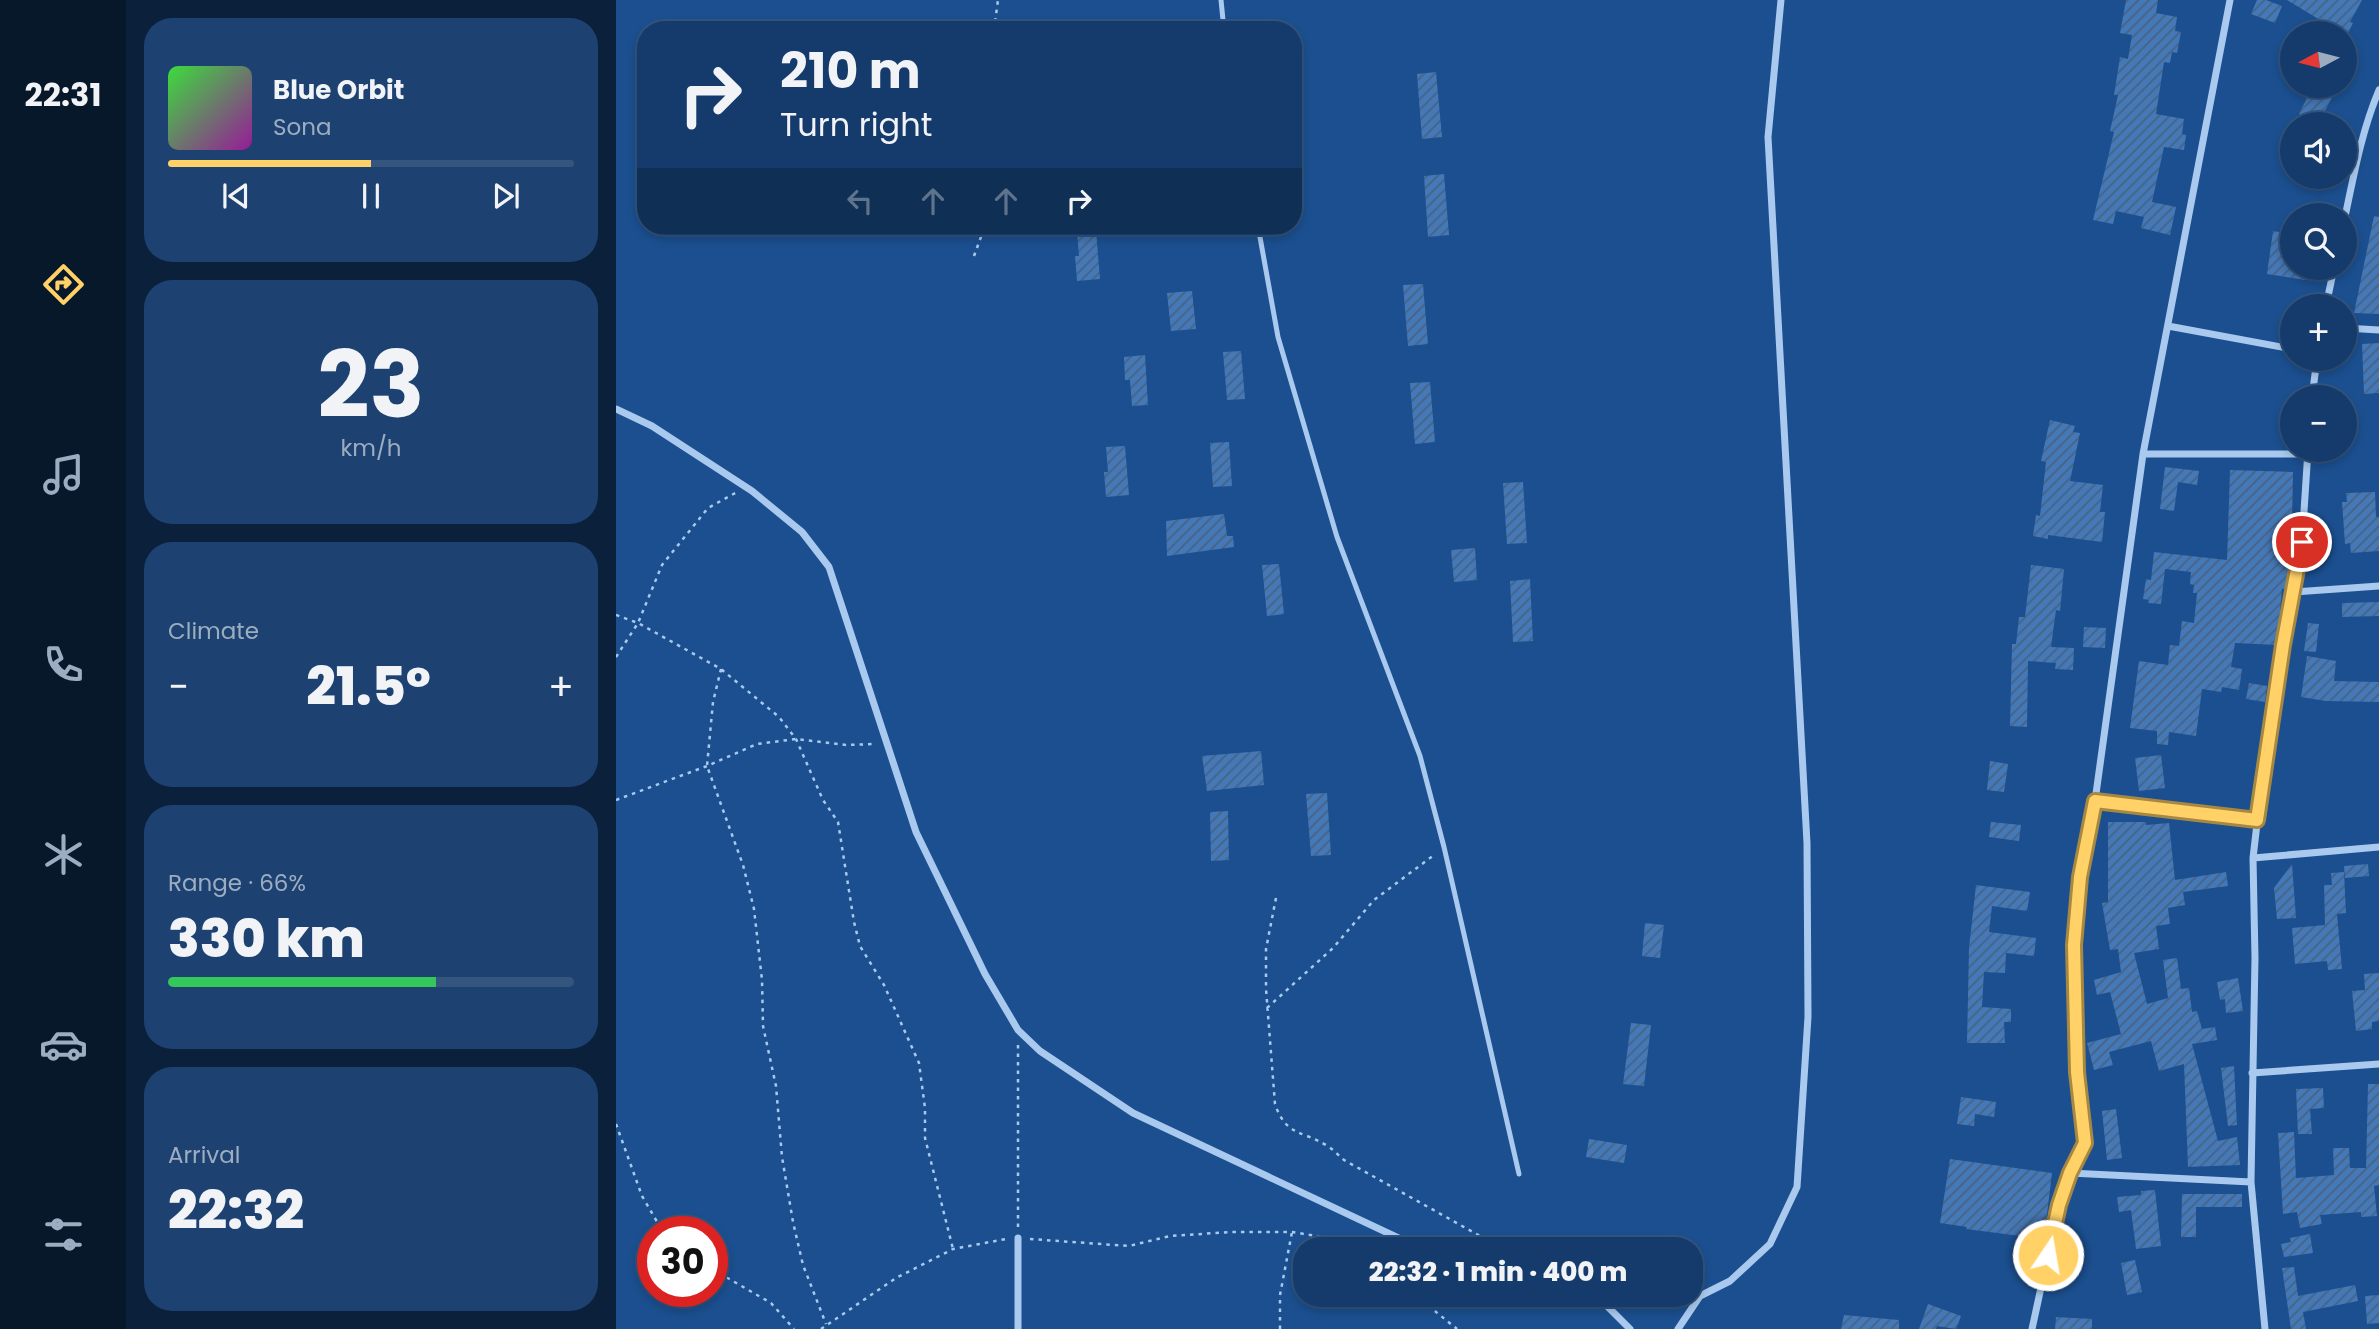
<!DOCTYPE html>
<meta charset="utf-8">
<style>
:root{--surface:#143b6b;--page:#1d4271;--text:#f1f3f6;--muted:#9dadc1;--line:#33557e;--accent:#ffd166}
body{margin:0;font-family:Poppins,sans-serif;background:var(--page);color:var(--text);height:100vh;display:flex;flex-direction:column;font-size:26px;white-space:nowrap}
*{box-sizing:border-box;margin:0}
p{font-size:23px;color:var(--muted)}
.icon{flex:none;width:38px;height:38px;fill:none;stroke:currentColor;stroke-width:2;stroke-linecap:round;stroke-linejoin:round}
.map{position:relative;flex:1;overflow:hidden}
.sheet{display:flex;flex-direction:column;gap:18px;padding:18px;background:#0b203b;width:490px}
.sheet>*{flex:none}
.top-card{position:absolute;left:21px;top:21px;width:665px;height:214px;border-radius:28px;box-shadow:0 4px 10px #0003,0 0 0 2px var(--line);background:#143b6b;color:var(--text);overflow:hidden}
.needle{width:46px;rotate:263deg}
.buttons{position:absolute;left:1664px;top:21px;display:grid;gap:14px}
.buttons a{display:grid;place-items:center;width:77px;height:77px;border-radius:50%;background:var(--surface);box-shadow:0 4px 10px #0003,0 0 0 2px var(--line);font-size:35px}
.speed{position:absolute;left:21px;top:1216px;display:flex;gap:14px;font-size:35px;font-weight:700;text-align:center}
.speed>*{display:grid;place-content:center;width:91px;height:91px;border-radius:50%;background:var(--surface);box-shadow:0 4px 10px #0003,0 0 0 2px var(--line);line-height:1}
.speed .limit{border:10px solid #d22;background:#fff;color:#111}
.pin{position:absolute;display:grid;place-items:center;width:60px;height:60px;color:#fff;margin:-30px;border:4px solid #fff;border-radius:50%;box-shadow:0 2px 7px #0007}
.me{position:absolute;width:77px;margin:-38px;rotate:12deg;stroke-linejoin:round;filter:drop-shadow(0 0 5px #0008)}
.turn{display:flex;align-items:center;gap:24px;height:147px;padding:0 28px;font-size:32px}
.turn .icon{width:91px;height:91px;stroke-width:2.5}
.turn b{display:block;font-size:49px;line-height:60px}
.lanes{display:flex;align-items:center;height:66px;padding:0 28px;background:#0003;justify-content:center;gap:35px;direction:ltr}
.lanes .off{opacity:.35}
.big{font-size:52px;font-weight:800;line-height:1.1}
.sheet .widget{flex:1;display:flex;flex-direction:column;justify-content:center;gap:10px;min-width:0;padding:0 24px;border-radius:28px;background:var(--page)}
.sheet .dial{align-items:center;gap:0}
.dial b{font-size:91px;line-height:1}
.song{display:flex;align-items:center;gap:21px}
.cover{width:84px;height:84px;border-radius:10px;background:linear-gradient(135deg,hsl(120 70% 55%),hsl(300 70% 35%))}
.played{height:7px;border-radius:4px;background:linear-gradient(90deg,var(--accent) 50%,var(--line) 50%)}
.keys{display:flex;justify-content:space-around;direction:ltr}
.heat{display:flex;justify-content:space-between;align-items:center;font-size:38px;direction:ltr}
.charge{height:10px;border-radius:5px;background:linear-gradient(90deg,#34c759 66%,var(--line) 0)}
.trip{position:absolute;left:677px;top:1237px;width:410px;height:70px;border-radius:28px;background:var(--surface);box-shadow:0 4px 10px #0003,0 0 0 2px var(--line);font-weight:800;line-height:70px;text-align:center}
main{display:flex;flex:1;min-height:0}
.menu{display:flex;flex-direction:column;width:126px;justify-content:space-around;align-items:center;background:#08182b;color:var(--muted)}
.menu .icon{width:49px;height:49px}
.menu .current{color:var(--accent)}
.menu b{font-size:32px;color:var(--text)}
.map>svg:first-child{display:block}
.building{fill:url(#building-hatch)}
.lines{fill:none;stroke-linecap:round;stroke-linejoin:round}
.path{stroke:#a9c9ee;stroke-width:2.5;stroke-dasharray:3.5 5;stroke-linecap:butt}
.lane{stroke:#a9c9ee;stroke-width:5}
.street{stroke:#a9c9ee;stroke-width:7}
.route-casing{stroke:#a68842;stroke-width:18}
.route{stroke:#ffd166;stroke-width:12}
</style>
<main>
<nav class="menu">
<b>22:31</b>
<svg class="icon current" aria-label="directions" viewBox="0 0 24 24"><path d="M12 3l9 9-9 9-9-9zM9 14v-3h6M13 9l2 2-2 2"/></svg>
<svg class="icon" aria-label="music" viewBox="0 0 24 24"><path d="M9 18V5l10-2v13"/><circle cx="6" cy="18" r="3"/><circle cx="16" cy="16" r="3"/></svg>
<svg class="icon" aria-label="phone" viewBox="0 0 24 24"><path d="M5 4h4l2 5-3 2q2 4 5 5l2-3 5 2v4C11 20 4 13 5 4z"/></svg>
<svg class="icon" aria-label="climate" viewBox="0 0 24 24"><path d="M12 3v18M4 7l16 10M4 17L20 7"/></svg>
<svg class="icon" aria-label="car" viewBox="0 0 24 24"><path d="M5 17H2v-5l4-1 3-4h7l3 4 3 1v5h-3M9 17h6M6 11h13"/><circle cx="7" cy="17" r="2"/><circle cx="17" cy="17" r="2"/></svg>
<svg class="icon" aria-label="filters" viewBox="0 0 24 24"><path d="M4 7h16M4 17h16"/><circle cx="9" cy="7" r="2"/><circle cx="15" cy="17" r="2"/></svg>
</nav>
<section class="sheet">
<div class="widget">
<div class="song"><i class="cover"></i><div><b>Blue Orbit</b><p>Sona</p></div></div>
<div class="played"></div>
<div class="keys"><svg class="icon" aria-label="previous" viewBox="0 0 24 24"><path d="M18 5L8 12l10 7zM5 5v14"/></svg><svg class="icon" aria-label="pause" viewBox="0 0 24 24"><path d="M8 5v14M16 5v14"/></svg><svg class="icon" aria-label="next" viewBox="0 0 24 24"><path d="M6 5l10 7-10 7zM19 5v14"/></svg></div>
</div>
<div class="widget dial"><b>23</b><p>km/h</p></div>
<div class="widget"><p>Climate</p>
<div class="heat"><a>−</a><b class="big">21.5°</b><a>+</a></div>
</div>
<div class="widget"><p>Range · 66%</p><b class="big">330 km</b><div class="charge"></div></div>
<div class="widget"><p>Arrival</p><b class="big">22:32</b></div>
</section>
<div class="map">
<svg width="1763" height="1329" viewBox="0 0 1763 1329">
<defs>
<pattern id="building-hatch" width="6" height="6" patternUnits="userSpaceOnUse" patternTransform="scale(1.75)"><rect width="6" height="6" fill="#4478b7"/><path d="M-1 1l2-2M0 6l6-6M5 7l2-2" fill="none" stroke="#486282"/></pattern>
</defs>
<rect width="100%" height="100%" fill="#1b4f8f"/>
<!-- building -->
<path class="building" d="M1510,0H1542L1540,13L1561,17L1559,31L1565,32L1561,53L1556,52L1554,63L1548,62L1540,114L1568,119L1566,134L1570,135L1568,150L1548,147L1536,202L1560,207L1554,235L1525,228L1528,217L1500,211L1497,224L1477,220L1498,132L1494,131L1502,95H1498L1504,57L1512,59L1516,35L1504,33Z
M1641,0H1650L1666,6L1659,23L1635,14Z
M1671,0H1746L1734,22L1737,23L1732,33H1709L1699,28L1704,20Z
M820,72L826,137L806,139L801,74Z
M1697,86H1722L1702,124L1683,114Z
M828,174L833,235L812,237L808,176Z
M1758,216L1763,217V314L1738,313Z
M480,230L484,279L461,281L459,256H463L461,231Z
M1657,231L1676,234V268H1691L1689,280L1651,274Z
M807,284L812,344L792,346L787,285Z
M576,291L580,329L555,331L551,293Z
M1763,343V393L1748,394L1746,344Z
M625,351L629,399L611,400L607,352Z
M529,355L532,405L516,406L514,380H509L508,357Z
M814,382L819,442L799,444L794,383Z
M1434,420L1459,426L1457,432L1464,433L1454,481L1487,485L1484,512H1489L1486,542L1432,535V539L1417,536L1420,515L1424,516L1430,462L1425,461Z
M613,442L616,486L597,487L594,443Z
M509,446L513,495L490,497L488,472H492L490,447Z
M1549,467L1583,471L1581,485L1562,482L1558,511L1544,509Z
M1614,470L1677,472L1675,572L1672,588L1666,589L1661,645L1619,643L1615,667L1626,669L1623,690L1606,687L1605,692L1586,689L1580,736L1553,732L1552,745L1541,744V731L1514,728L1523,661L1552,665L1554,645L1563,646L1566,621L1578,623L1581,593H1577L1578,585L1574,584L1575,572L1549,569L1545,604L1532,603L1533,600L1527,599L1530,579L1535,580L1538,552L1611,560Z
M907,482L911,543L891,544L887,483Z
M1759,492L1760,517H1763V551L1735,553L1734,543L1729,544L1726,502H1731L1730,493Z
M608,514L611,536H617L618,547L551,556L550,521Z
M859,548L861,580L838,582L835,550Z
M663,564L668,614L651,616L646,565Z
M1415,565L1448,569L1444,611L1440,610L1435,647L1458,648L1457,670L1439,669L1440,663L1412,661L1411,727L1394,726L1396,644H1400L1403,617H1409Z
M914,579L917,641L897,642L894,581Z
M1763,602V616L1726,617V603Z
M1692,623L1703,624L1700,652L1688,651Z
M1468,627L1490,628L1489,648L1467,647Z
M1691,656L1720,661L1718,681L1763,682V702L1710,701L1685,697Z
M1633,683L1651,686L1649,702L1630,699Z
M645,751L648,785L591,791L586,756Z
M1545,755L1549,788L1523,791L1519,758Z
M1374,761L1392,764L1388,792L1371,790Z
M711,793L715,855L695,856L690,794Z
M612,811L613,860L595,861L594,812Z
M1375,822L1405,825L1403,841L1373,837Z
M1492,822H1530V825L1553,823L1559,880L1610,872L1612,886L1567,892L1569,905L1552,908L1554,924L1540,926L1543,949L1518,953L1531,1004L1552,998L1547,960L1561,958L1565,989L1573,988L1576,1012L1581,1011L1586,1029L1599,1027L1601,1040L1576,1044L1602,1141L1621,1137L1624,1165L1572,1167L1568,1064L1543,1071L1535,1041L1493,1052L1497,1065L1478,1070L1471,1043L1505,1034L1494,992L1481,995L1478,980L1505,972L1502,949L1494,950L1486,903L1492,902Z
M1676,864L1680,918L1661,919L1658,888Z
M1752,864L1753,876L1729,878L1728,866Z
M1728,872L1730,913L1721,914L1726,969L1712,970L1711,961L1679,964L1676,928L1709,925L1708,885H1716L1715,873Z
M1360,885L1414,892L1411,911L1376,906L1373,932L1420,938L1418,956L1390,953L1389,973L1368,972L1366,1007L1395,1009V1022H1388L1389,1043H1351L1353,948Z
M1029,923L1048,925L1044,958L1026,956Z
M1763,973V1021L1756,1022V1029L1740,1031L1736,991L1749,990L1748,974Z
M1622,978L1627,1011L1610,1013L1609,999L1604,1000L1601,982Z
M1015,1023L1035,1025L1028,1086L1007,1084Z
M1618,1066L1621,1125L1612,1126L1605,1068Z
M1752,1084H1763V1185L1758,1186L1761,1216L1745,1217V1212L1704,1215L1706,1224L1684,1228L1681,1212L1667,1214L1662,1133L1678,1132L1680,1178L1718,1175L1717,1148H1733L1734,1168H1750Z
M1707,1088L1708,1108L1694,1109L1696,1134H1682L1680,1089Z
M1345,1097L1380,1102L1378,1117L1359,1114L1358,1126L1341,1124Z
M1500,1109L1506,1158L1491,1160L1486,1111Z
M973,1139L1011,1145L1008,1163L970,1157Z
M1334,1159L1436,1173L1428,1239L1350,1229L1351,1227L1324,1223Z
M1539,1190L1545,1246L1520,1249L1515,1210L1503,1212L1501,1197L1525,1195V1191Z
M1566,1194H1626V1207H1580V1237H1565Z
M1694,1234L1697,1253L1668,1257L1665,1244L1675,1242L1674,1238Z
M1519,1260L1526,1292L1511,1295L1505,1263Z
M1678,1267L1682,1296L1739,1285L1742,1301L1687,1312L1690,1329H1675L1666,1268Z
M1763,1295V1323L1751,1324L1749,1296Z
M1312,1304L1345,1316L1340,1329L1321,1326L1320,1329H1303Z
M1228,1315L1283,1320V1329H1225Z
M1440,1317L1476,1319V1329H1439Z"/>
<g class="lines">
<!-- path -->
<path class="path" d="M378,30L382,0
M358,256L369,226
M0,615L22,623L105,669L163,717L180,739L207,800L222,822L238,922L244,946L268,985L303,1063L309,1108V1138L337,1249
M0,657L22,623L46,565L92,508L121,492
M105,669L97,702L91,766L127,865L138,909L146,980L147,1026L160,1086L166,1157L177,1222L187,1265L210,1324
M0,800L91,766L141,744L180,739L230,745L259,744
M660,898L650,949V989L659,1104C670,1136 685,1130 710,1145C717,1149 722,1155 728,1160L889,1250
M651,1008L717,948L758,900L818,855
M0,1124L26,1196L47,1232
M402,1227V1045
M414,1239L513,1246L554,1236L615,1232H676L719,1239L738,1250
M96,1269L155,1303L178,1329
M799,1295L841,1329
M205,1329L280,1278L337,1249L390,1239
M664,1329V1295L676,1232"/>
<!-- lane -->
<path class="lane" d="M605,0L608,30
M642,226L662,337L721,537L804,756L828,847L903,1174"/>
<!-- street -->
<path class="street" d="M1614,0L1527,454L1479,801L1641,820
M1729,217C1738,174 1746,130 1763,90
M1710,306L1718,268
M1552,326L1676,349
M1729,328L1763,330
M1696,397L1701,359
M0,409L36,426L136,491L186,532L213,567L300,832L369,974L402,1030L424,1051L517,1113L808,1250
M1527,454H1692
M1678,592L1763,586
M1637,858L1763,847
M1636,1073L1763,1064
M1454,1173L1469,1143L1461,1072L1458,945L1464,877L1479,801
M923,1295L941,1301L1042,1304L1084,1296L1114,1281L1154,1244L1181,1187L1192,1017L1191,843L1152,137L1165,0
M988,1303L1014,1329
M402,1329V1238
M1062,1329L1084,1296
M1416,1329L1443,1205L1454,1173L1635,1182
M1649,1329L1635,1182L1639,958L1637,858L1644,798L1686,542L1692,450"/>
</g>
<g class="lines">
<!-- route casing -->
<g class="route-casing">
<path id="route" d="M1432,1255L1443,1205L1454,1173L1469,1143L1461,1072L1458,945L1464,877L1479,801L1641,820L1667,645L1686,542"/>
</g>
<!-- route -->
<use href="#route" class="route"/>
</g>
</svg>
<div class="buttons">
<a><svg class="needle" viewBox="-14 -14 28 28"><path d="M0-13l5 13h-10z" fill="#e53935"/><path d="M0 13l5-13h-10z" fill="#9dadc1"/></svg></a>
<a><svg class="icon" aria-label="sound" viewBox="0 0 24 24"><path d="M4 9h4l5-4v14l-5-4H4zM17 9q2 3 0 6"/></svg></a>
<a><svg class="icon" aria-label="search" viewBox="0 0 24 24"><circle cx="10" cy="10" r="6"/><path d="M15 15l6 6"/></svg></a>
<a>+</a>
<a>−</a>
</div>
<div class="speed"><div class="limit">30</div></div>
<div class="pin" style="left:1686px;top:542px;background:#d93025"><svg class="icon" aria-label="arrive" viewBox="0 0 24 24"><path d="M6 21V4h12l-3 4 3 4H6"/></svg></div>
<svg class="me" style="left:1432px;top:1255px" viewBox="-20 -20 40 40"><circle r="17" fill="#ffd166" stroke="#fff" stroke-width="3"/><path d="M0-11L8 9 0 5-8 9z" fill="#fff"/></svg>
<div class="trip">22:32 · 1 min · 400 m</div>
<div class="top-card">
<div class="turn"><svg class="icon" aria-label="right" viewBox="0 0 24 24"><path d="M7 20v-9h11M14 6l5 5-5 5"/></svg><div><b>210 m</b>Turn right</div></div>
<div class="lanes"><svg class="icon off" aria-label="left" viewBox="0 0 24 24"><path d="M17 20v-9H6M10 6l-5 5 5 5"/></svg><svg class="icon off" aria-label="ahead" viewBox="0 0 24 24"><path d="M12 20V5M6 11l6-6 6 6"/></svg><svg class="icon off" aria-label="ahead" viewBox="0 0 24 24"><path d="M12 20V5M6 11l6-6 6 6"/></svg><svg class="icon" aria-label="right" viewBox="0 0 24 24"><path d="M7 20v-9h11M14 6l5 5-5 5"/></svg></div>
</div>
</div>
</main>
